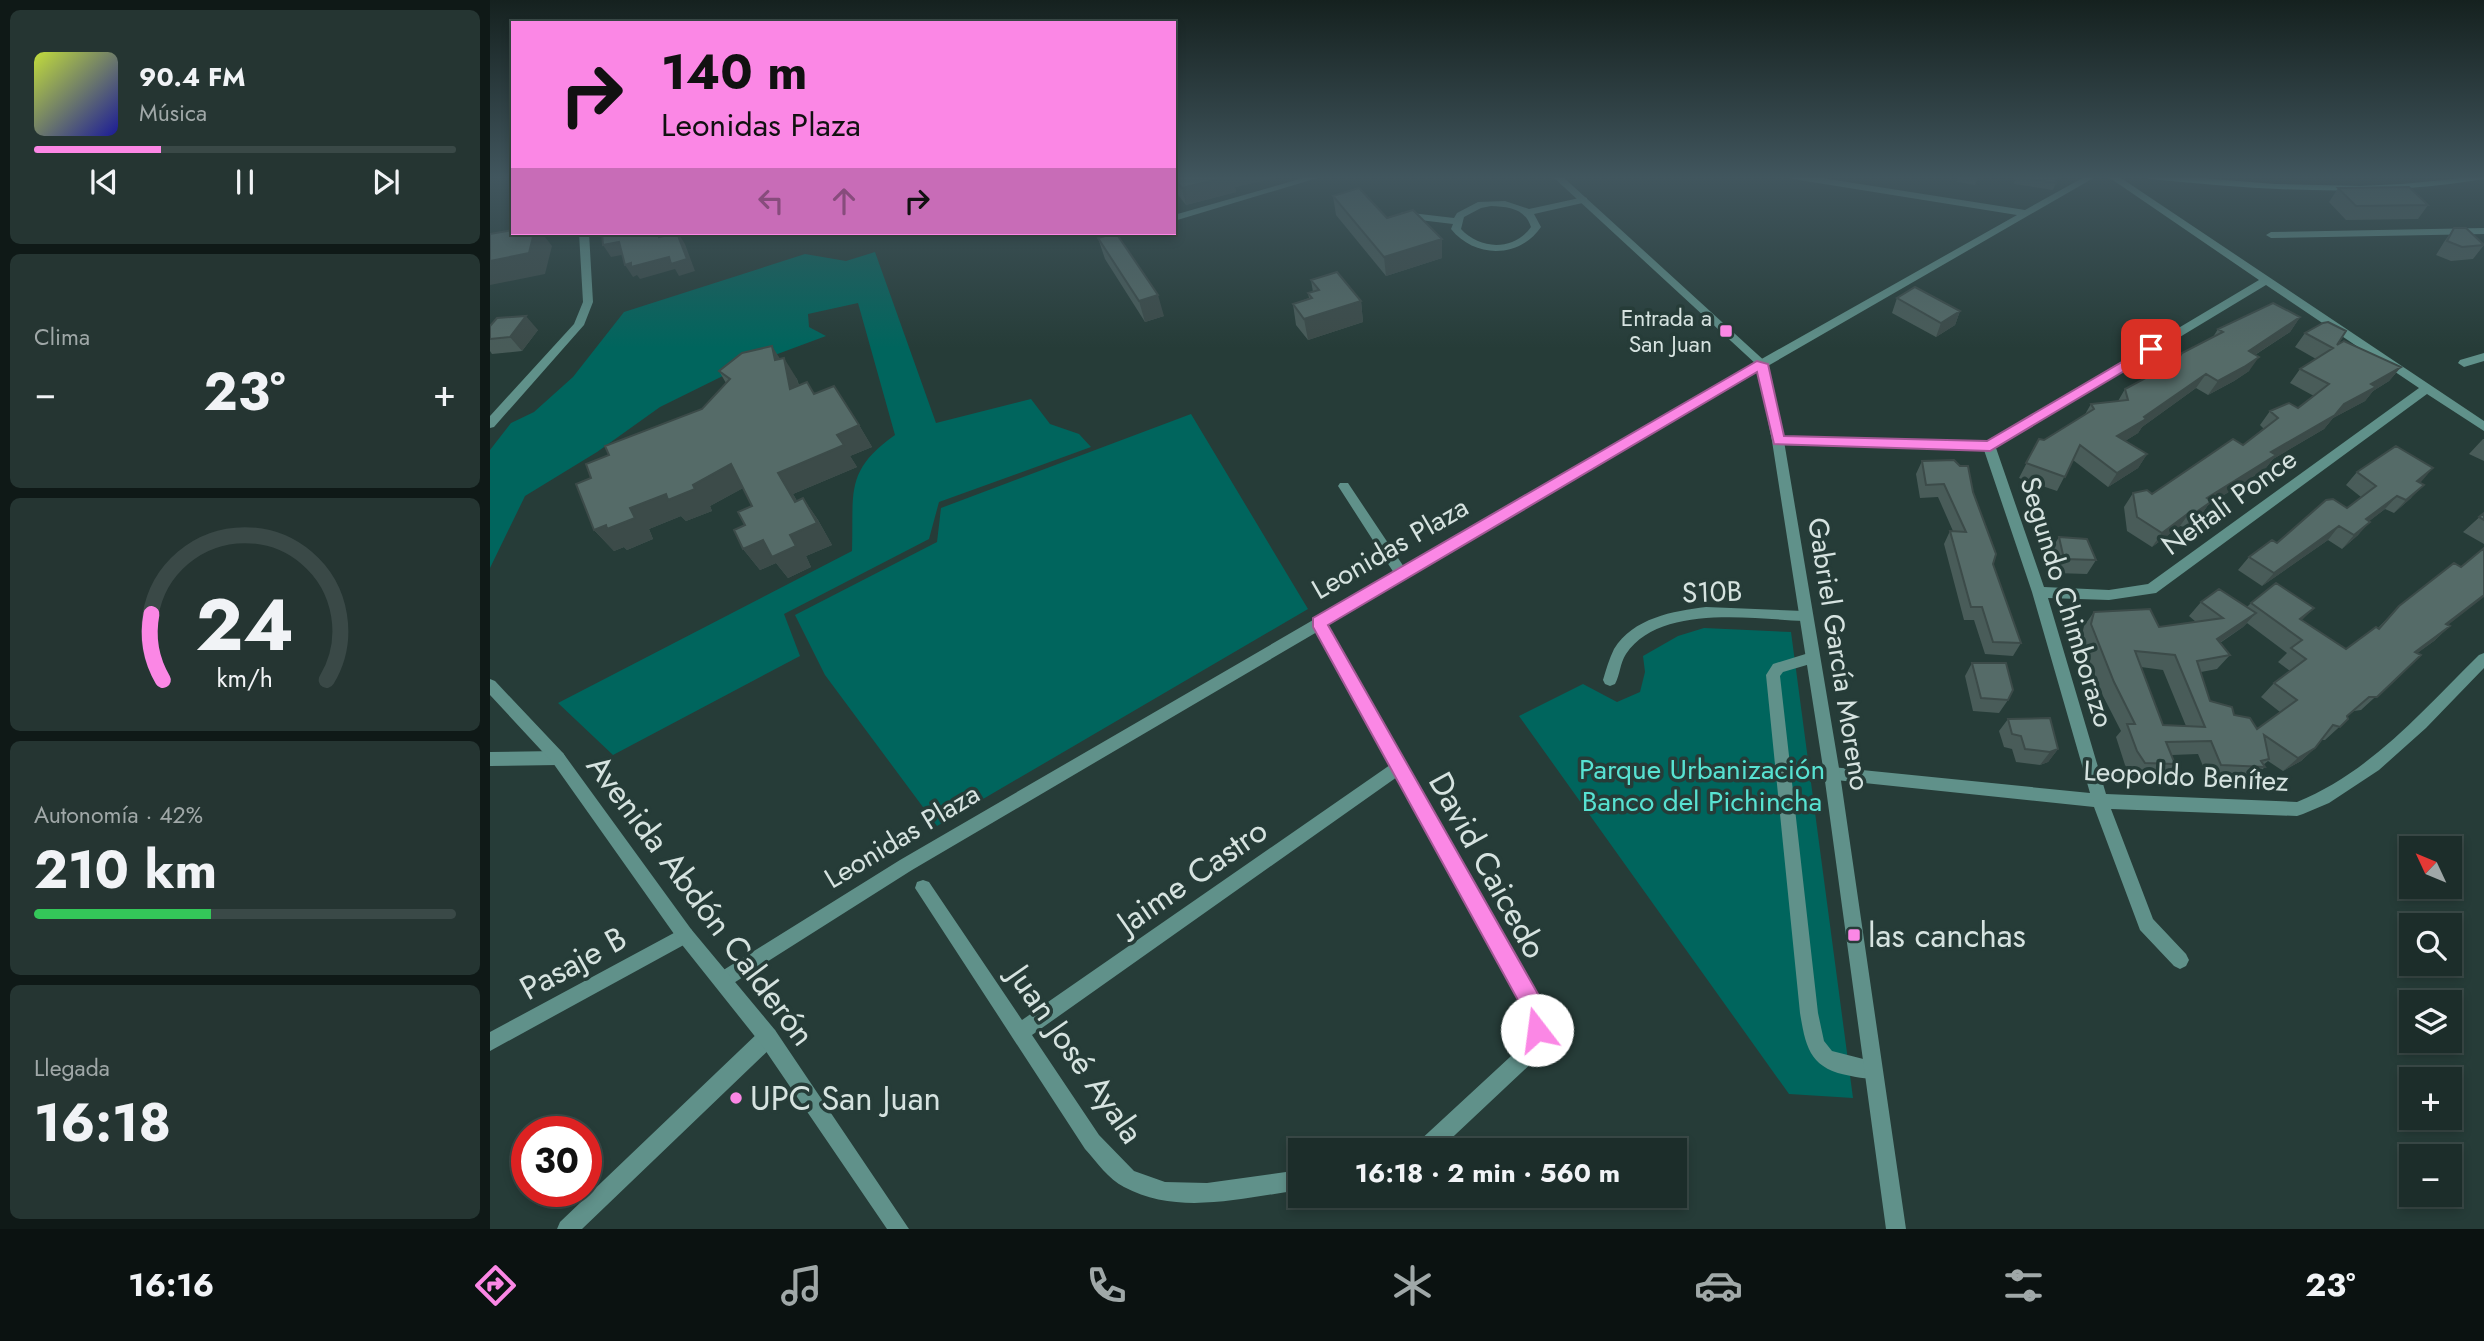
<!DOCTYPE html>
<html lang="es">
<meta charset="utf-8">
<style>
:root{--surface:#1c2d2a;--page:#253532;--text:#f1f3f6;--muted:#a0a8a8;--line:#3a4947;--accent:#fb87e5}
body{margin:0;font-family:Jost,sans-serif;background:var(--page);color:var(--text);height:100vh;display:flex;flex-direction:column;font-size:26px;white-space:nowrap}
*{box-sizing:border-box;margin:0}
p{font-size:23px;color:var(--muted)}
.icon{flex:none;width:38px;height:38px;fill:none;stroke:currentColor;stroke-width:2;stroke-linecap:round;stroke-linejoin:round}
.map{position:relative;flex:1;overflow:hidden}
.panel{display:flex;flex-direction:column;gap:10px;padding:10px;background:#0f1917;width:490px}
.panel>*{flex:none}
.banner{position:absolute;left:21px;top:21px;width:665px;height:214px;border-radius:0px;box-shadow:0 4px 10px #0003,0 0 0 2px var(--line);background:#fb87e5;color:#111;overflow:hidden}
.needle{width:46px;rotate:314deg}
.tools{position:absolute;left:1909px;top:836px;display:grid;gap:14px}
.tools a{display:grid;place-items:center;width:63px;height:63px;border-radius:0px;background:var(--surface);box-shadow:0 4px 10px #0003,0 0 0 2px var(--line);font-size:35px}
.speed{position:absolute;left:21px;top:1116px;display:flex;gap:14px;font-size:35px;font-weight:700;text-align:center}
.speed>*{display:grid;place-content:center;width:91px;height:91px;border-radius:50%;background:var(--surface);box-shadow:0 4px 10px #0003,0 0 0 2px var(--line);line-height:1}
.speed .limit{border:10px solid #d22;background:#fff;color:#111}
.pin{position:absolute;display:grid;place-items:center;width:60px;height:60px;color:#fff;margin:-30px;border-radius:14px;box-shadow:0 4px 10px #0006}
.me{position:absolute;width:77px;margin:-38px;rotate:345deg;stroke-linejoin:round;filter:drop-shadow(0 0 5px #0008)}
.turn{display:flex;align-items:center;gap:24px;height:147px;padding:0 35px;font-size:32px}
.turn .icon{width:91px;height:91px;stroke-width:2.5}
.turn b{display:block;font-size:49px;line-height:60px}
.lanes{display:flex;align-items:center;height:66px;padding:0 35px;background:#0003;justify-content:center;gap:35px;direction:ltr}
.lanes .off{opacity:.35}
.big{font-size:52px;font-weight:700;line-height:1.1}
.panel .card{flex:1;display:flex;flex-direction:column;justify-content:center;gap:10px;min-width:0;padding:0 24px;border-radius:10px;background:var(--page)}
.panel .dial{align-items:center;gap:0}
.dial svg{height:182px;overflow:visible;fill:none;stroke:var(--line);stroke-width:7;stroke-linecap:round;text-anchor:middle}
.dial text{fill:var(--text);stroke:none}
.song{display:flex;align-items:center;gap:21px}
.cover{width:84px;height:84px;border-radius:10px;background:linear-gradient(135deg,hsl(70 70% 55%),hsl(240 70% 35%))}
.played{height:7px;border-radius:4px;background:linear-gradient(90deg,var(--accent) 30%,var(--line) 30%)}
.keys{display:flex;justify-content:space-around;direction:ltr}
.heat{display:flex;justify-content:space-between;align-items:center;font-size:38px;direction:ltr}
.charge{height:10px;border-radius:5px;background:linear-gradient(90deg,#34c759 42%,var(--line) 0)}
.trip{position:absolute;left:798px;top:1138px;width:399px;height:70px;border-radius:0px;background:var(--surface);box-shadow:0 4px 10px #0003,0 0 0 2px var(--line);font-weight:700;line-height:70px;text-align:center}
.tabs{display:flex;height:112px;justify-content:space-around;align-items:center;background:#0b1211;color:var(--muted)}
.tabs .icon{width:49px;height:49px}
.tabs .on{color:var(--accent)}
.tabs b{font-size:32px;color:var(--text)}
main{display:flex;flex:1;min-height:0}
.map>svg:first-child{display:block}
.green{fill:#00655d}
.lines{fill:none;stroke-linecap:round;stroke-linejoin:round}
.minor{fill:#60918a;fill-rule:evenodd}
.tertiary{fill:#60918a;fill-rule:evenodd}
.secondary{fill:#72c5b9;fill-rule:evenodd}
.wall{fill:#495c59;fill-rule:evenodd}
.shaded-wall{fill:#3c4b49}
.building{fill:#556b68;stroke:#3c4b49;stroke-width:2;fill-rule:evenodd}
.route{fill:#fb87e5;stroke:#a35895;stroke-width:2}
.poi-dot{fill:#fb87e5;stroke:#263c38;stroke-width:2.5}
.labels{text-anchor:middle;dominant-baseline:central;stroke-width:7;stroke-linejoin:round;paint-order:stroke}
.far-poi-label{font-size:23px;fill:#d6e3e0;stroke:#263c38;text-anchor:end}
.street-label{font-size:28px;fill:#d6e3e0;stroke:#263c38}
.park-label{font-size:28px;fill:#57e2d2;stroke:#263c38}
.near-street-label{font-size:33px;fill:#d6e3e0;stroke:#263c38}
.near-poi-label{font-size:33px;fill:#d6e3e0;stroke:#263c38;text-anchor:start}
</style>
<main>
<section class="panel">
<div class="card">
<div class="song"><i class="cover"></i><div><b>90.4 FM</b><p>Música</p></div></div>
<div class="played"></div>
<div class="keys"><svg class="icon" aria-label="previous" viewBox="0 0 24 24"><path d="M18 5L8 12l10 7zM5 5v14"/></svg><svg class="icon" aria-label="pause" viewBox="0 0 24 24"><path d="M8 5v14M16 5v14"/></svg><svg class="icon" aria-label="next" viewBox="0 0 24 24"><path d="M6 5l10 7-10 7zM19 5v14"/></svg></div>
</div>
<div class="card"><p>Clima</p>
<div class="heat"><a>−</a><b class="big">23°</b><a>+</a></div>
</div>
<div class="card dial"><svg viewBox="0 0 100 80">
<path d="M14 69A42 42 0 1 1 86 69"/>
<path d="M14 69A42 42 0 0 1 9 40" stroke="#fb87e5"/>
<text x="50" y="56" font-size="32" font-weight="700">24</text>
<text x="50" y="72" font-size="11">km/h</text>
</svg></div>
<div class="card"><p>Autonomía · 42%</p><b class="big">210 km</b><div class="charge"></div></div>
<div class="card"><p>Llegada</p><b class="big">16:18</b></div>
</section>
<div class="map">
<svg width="1994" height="1229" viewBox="0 0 1994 1229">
<rect width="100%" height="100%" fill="#263c38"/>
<!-- green -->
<path class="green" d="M385,252L446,423L541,399L560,424L589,434L601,447L449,502L439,539L294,614L310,656L123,755L68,703L362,551C364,493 354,471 405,435L368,303L318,314L319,327L336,336L247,369L170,407L107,452L35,496L0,568V450L21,423L44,412L83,377L134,312L315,254L356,261Z
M701,414L818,609L447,826L335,675L305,615L447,542L451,508Z
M1214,628L1301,632L1363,1098L1299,1094L1029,716L1093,684L1127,702L1150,692L1155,672L1153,656L1188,636Z"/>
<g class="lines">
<!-- minor -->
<path class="minor" d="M820,176H834L684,221V215Z
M1298,176H1319L1535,210L1596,176H1607L1276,367L837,625L1054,1009L1056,1030L1047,1058L949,1150H924L927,1143L1033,1045L1038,1030L1036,1011L907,777L542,1035L609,1135L644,1171L675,1182L717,1183L810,1170V1190C752,1198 688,1216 634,1187C619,1180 606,1161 595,1149L425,888L427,882L433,880L439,882L532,1020L900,765L827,632L422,870L239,986L233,989L227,986L224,980L227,974L410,860L904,573L850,489L848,486L850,483H858L914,567L1268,361L1527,215L1303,179Z
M1617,176H1628L1994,421V431L1937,394L1666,593L1619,600L1558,598L1616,794L1807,802C1881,772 1933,710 1989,655L1994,653V668L1936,728L1889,770L1839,803L1813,814L1807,816L1621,809L1663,919L1696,954L1699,960L1696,966L1690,969L1684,966L1650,930L1604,807L1336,779L1334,774L1336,769L1342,767L1600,793L1542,592L1494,450L1288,445L1282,441L1288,437L1497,442L1769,280ZM1776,285L1929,388L1658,584L1619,590L1554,587L1506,448Z
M1094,197L1097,198V202L1044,214L1051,227C1030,258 985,259 961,229L963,224L913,218L908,215L913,212L964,218L967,213L988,202L1015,201L1039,209ZM1001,206C1018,207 1035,208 1041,227C1024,251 990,250 971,229L974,217L991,208Z
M1994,228V234L1781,238L1776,235L1781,232Z
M623,233H639L626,238L621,235Z
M1994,353V361L1974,367L1968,363L1970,360Z
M1216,607L1314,611L1319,612L1321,616L1319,620L1314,621C1262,619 1170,604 1136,654C1130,663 1130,675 1125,684L1120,686L1115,684L1113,680C1116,670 1119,659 1124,649C1143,618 1183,611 1216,607Z
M1322,652L1327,654L1329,658L1327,662L1293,672L1290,676L1328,1013L1334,1041L1342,1051L1389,1063L1391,1070L1389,1077C1380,1080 1371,1078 1361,1076C1321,1069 1316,1050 1310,1013L1276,675L1283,664Z
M68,751L73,753L76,758L73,763L68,765L0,766V752Z
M195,927L201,929L204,935L201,941L0,1051V1032Z
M278,1028L285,1030L287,1037L285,1044L92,1229H67L70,1222L271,1030Z"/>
<!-- tertiary -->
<path class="tertiary" d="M1062,176H1072L1278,364L1294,441L1350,774L1416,1229H1396L1334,774L1282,441L1267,365Z
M89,233H99L103,302L94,325L4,427L0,428V416L84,324L93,302Z
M0,679L5,681L73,753L201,929L285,1030L419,1229H397L271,1044L189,941L63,763L0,695Z"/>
<!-- secondary -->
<path class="secondary" d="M1655,176H1686L1785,184L1870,186L1912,184L1994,176V179C1882,198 1772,190 1660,179Z"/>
</g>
<!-- wall -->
<path class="wall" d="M684,176H793L745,187L746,192L696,205L685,191Z
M1468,176H1488L1485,185L1467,182Z
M1525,176H1566V183L1563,190L1524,184Z
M1848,188L1938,205L1928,219L1856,220L1839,202Z
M843,196L952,239V258L896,276L846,215Z
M1964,228L1994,245L1983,259L1961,261L1946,255L1954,242Z
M608,238L674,316L655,322L615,259Z
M821,280L871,301L873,322L818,340L806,325L803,304L819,298L818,293L823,292Z
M1407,298L1470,311L1465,325L1446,337L1402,313Z
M1810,317L1800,332L1765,355L1759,371L1744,381L1718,395L1706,388L1652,427L1648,433L1635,441L1657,454L1648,468L1618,487L1583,460L1567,491L1529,478L1549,439L1554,440L1594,416L1601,404L1628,401L1635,389L1681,371L1723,337L1728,329Z
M0,326L48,330L32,351L2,354L0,351Z
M1815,333L1911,367L1899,381L1883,391L1875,401L1843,418L1834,429L1783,459L1775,469L1718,505L1711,515L1695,527L1690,526L1662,547L1637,531L1634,507L1643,493L1662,494L1753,445L1774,429L1770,425L1780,411L1808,408L1824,396L1800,383L1810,369L1826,359L1805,347Z
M290,359L307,379L309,385L324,394L369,425L382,447L360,456L367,467L303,494L307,501L313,498L328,520L342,545L316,556L321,567L298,578L286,563L270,570L253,549L255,525L262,506L253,488L220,506L222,511L196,521L191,516L159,529L163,539L137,550L134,547L124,551L104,530L101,478L119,455L212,409L236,383L229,371Z
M1993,439H1994V461L1979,454Z
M1432,461L1483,492L1503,564L1531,643L1523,656L1495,654L1484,620H1474L1454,544L1460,531H1463L1448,497L1430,498L1426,474Z
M1867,472L1930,482L1921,498L1904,513L1895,509L1879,521L1868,535L1852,549L1838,540L1772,586L1748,570L1759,557L1857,508L1871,497L1856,485Z
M1994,513V544L1973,532Z
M1569,537L1606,560L1597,574L1565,573L1561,550Z
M1711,602L1757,607L1761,603L1812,621L1856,649L1888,628L1909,606L1960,626L1944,641L1927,653L1931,655L1871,710L1864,711L1857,716L1858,719L1835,740H1832L1825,748L1811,761L1793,771L1778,761L1773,765L1775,767L1761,780L1718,778L1708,754L1682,755L1685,764L1673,777L1643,776L1635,765L1626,737L1631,731L1613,696L1591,639L1594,626L1604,612L1669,627L1706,622L1699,616ZM1757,623L1797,653L1788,662L1800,671L1784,683L1771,697L1790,712L1767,729L1720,701L1711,672L1727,669L1740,655L1730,643L1753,627ZM1651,667L1673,670L1696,726L1673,725Z
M1482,663L1518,700L1509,713L1483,711L1475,676Z
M1518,719L1568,749L1558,762L1550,765L1526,762L1522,749L1514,747L1509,731Z"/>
<!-- shaded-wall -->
<path class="shaded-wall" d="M740,176H793L745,187L746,192L696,205L692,188Z
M44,233H52L62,246L55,274L0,285V261Z
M188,233L195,244L205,271L189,276L185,269L150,279L147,275L143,277L135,265Z
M952,239V258L896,276L894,257Z
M129,242L137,254L121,257L113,245Z
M668,295L674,316L655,322L649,301Z
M871,301L873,322L818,340L814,319Z
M1470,311L1465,325L1446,337L1451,323Z
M36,316L48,330L32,351L20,337Z
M1810,317L1800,332L1749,365L1759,351Z
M282,346L296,368L294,358L307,379L314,410L300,389L285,360Z
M1769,357L1759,371L1744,381L1718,395L1728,381Z
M1911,367L1899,381L1883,391L1875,401L1843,418L1834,429L1783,459L1775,469L1718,505L1711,515L1695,527L1705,513L1717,498L1781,452L1881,384Z
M1716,374L1706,388L1652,427L1648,433L1619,451L1627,436Z
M369,425L382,447L360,456L367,467L303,494L320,523L305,502L288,473L347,435Z
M1657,454L1648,468L1618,487L1627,473Z
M241,464L257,486L220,506L222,511L196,521L191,516L159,529L163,539L137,550L134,547L124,551L104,530L140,508L176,494L203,485Z
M1943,468L1931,482L1914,494L1927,481Z
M1934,485L1921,498L1904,513L1916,500Z
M1907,496L1895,509L1864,533L1876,519Z
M313,498L328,520L342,545L316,556L321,567L298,578L286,563L270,570L253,549L273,540L300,535Z
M1700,512L1690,526L1662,547L1672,533Z
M1880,522L1868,535L1852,549L1864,535Z
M1849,526L1838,540L1772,586L1784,573Z
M1994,595V597L1940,639L1956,624Z
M1824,608L1810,622V619Z
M1766,613L1753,627L1714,653L1727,639Z
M1960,626L1944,641L1910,666L1925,652Z
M1825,748L1811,761L1793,771L1808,758Z
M1568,749L1558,762L1550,765L1560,752Z"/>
<!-- building -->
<path class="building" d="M684,176H740L692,188L684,178Z
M1527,176H1566V183L1527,177Z
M1919,187L1938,205L1866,206L1848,188Z
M869,188L897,218L923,210L952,239L894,257L843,196Z
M1964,228H1976L1994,245L1972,247L1957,241Z
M23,230V233H44L39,253L0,261V234Z
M112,233H168L169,237L187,233L197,259L181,264L179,257L141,267V263L135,265L129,242L113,245Z
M626,233L668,295L649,301L608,238Z
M847,272L871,301L814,319L803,304L822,298L818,293L829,290L821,280Z
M1425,287L1470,311L1451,323L1407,298Z
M1783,303L1810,317L1759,351L1769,357L1754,367L1728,381L1716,374L1654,417L1656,419L1627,436L1657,454L1627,473L1590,445L1575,477L1536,463L1549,439L1554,440L1604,409L1601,404L1638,400L1635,389L1674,368L1681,371L1692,353L1733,332L1728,329Z
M36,316L20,337L0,339V326L7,318Z
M1838,322L1856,331L1847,345L1854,341L1911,367L1881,384L1886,387L1854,404L1845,415L1781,452L1786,455L1717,498L1722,501L1705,513L1700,512L1672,533L1647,517L1643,493L1657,490L1662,494L1743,439L1753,445L1788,418L1780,411L1799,403L1808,408L1839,384L1810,369L1843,348L1815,333L1833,323Z
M282,346L285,360L294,358L300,389L317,382L324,394L344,386L369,425L347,435L354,445L288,473L305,502L313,498L327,523L300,535L306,546L282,557L273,540L253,549L244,530L255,525L248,512L262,506L241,464L203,485L205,489L178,500L176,494L140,508L145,518L117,529L116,525L104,530L86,484L101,478L96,464L119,455L115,446L212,409L240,379L229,371L252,353Z
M1906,446L1943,468L1927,481L1934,485L1916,500L1907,496L1876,519L1880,522L1864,535L1849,526L1784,573L1759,557L1782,540L1787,543L1836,500L1843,499L1857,508L1886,486L1867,472Z
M1464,460L1470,466H1478L1483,492L1506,554L1503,564L1531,643L1503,642L1492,607H1481L1460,531L1476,532L1454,484L1436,485L1432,461Z
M1994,513V520L1989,517Z
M1569,537L1597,539L1606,560L1574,559Z
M1994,548V595L1956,624L1960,626L1925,652L1931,655L1887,697H1879L1857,716L1858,719L1850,727L1843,725L1825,748L1808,758L1774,735L1779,759L1771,761L1775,767L1731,765L1721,741L1676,742L1685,764L1655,763L1647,751L1637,724H1645L1624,682L1601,624L1604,612L1660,609L1669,627L1733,618L1711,602L1729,589L1766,613L1727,639L1740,655L1707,661L1720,701L1742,707L1744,715L1760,718L1767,729L1807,700L1784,683L1816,659L1801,648L1812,640L1761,603L1786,583L1824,608L1810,619L1856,649L1886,627L1889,629L1909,606L1964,563L1971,567ZM1645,651L1685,655L1715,727L1673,725Z
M1482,663H1516L1523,690L1518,700L1491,698Z
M1560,718L1568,749L1560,752L1535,749L1531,736L1522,734L1518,719Z"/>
<!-- sky -->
<linearGradient id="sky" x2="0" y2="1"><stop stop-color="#15211f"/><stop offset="0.51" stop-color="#41565e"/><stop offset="1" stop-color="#41565e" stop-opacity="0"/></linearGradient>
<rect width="1994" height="348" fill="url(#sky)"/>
<!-- route -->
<path class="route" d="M1661,345L1667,349L1666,352L1500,451L1284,444L1267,372L838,625L1052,1001L1057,1030L1054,1037L1047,1040L1039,1037L1034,1011L823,627V618L1267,361L1278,364L1294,436L1497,441Z"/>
<!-- markers -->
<g class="poi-dot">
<rect x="1229" y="324" width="14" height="14" rx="3.5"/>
<rect x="1357" y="928" width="14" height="14" rx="3.5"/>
<circle cx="246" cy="1098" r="7"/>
</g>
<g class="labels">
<!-- far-poi labels -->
<g class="far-poi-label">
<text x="1222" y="318">Entrada a<tspan x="1222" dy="26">San Juan</tspan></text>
</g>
<!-- street labels -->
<g class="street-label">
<text transform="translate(1739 502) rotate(-36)">Neftali Ponce</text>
<text transform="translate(900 548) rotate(-30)">Leonidas Plaza</text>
<text transform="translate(1222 592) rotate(-2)">S10B</text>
<text transform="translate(1577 602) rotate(73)">Segundo Chimborazo</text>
<text transform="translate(1349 654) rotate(81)">Gabriel García Moreno</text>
<text transform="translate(1696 776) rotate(3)">Leopoldo Benítez</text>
<text transform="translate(412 836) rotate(-31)">Leonidas Plaza</text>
</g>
<!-- park labels -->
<g class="park-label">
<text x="1212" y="769">Parque Urbanización<tspan x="1212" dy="32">Banco del Pichincha</tspan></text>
</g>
<!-- near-street labels -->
<g class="near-street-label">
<text transform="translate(998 865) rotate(61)">David Caicedo</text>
<text transform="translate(702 876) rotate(-35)">Jaime Castro</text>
<text transform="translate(211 900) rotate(53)">Avenida Abdón Calderón</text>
<text transform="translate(83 963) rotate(-29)">Pasaje B</text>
<text transform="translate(586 1054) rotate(55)">Juan José Ayala</text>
</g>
<!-- near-poi labels -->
<g class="near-poi-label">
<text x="1378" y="935">las canchas</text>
<text x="260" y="1098">UPC San Juan</text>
</g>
</g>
</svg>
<div class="tools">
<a><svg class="needle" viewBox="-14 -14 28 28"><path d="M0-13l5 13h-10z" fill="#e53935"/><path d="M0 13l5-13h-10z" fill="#a0a8a8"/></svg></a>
<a><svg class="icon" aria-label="search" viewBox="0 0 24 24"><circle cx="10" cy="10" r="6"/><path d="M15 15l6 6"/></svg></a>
<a><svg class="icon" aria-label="layers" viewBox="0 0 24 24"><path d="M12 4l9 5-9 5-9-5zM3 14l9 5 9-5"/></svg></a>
<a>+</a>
<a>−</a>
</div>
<div class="speed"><div class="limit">30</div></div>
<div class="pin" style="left:1661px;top:349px;background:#d93025"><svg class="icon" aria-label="arrive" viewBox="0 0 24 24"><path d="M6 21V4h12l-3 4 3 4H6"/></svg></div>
<svg class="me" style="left:1047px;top:1030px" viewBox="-20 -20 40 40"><circle r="19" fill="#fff"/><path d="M0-13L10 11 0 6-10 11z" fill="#fb87e5"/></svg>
<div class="trip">16:18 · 2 min · 560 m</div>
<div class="banner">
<div class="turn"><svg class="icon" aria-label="right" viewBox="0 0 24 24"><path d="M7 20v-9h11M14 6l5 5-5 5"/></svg><div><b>140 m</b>Leonidas Plaza</div></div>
<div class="lanes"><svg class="icon off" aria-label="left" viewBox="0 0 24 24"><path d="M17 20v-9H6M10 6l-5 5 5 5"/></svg><svg class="icon off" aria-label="ahead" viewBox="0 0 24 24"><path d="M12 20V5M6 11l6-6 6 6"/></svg><svg class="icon" aria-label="right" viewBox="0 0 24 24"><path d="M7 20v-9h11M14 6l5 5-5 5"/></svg></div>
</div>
</div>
</main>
<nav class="tabs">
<b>16:16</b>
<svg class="icon on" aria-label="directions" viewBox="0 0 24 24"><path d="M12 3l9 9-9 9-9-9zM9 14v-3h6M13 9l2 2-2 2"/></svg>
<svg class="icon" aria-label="music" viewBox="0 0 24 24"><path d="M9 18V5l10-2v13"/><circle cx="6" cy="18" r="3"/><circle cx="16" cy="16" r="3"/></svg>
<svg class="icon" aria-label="phone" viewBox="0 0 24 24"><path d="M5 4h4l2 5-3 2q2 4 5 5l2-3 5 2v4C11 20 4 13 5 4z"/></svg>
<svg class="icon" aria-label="climate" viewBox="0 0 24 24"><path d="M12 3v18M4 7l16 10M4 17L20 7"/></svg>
<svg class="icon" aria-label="car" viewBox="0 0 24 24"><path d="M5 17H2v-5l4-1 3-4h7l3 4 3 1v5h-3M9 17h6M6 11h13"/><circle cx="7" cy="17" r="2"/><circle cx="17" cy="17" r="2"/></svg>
<svg class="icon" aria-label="filters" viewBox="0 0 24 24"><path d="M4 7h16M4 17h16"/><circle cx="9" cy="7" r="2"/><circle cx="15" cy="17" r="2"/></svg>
<b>23°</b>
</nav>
